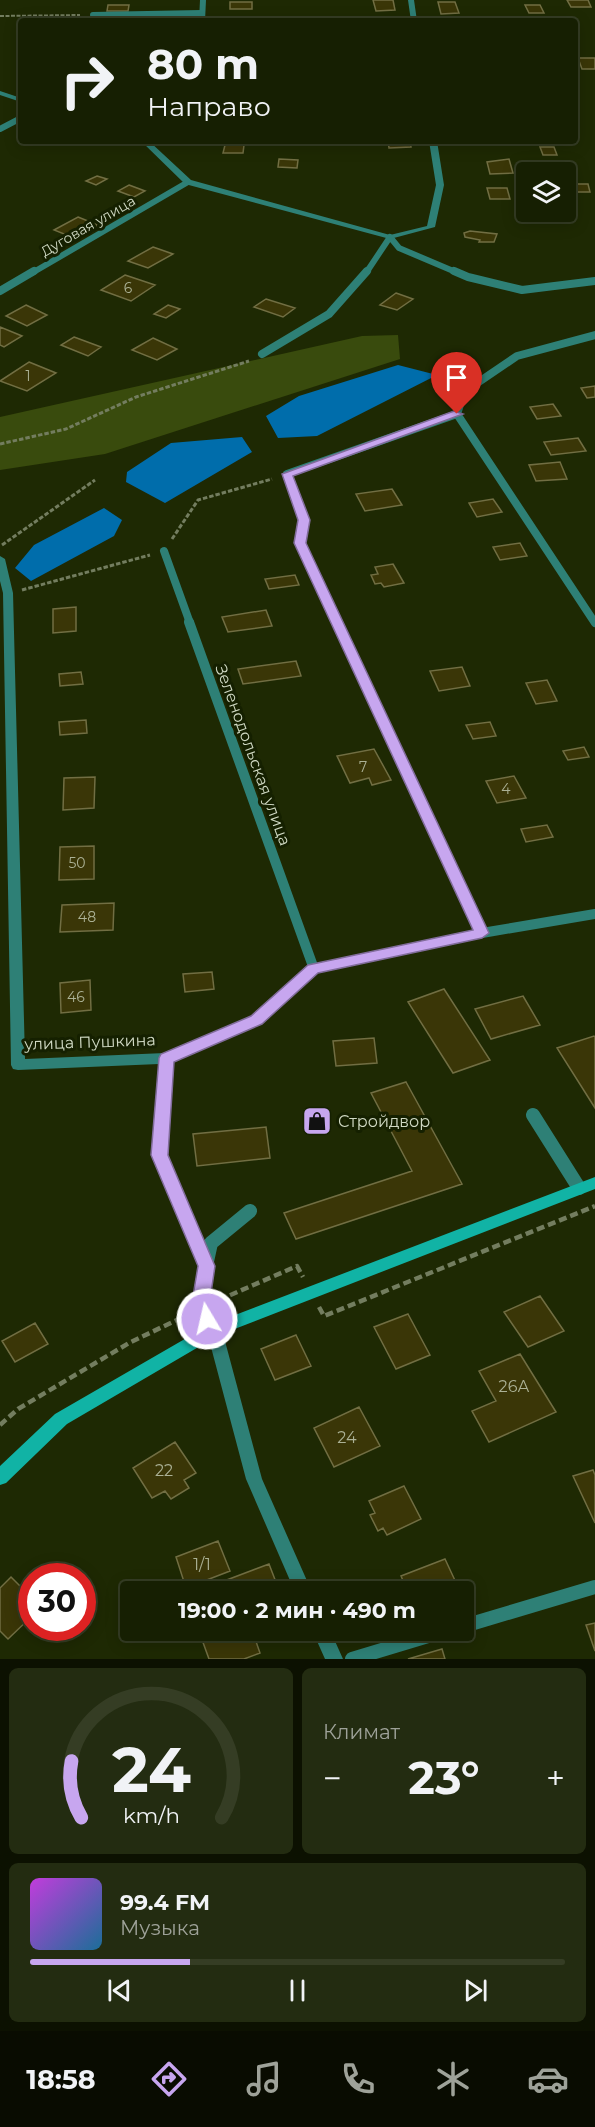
<!DOCTYPE html>
<html lang="ru">
<meta charset="utf-8">
<style>
:root{--surface:#161f02;--page:#232c11;--text:#f1f3f6;--muted:#9ea299;--line:#353d24;--accent:#c7a6ef}
body{margin:0;font-family:Montserrat,sans-serif;background:var(--page);color:var(--text);height:100vh;display:flex;flex-direction:column;font-size:22px;white-space:nowrap}
*{box-sizing:border-box;margin:0}
p{font-size:20px;color:var(--muted)}
.icon{flex:none;width:33px;height:33px;fill:none;stroke:currentColor;stroke-width:2;stroke-linecap:round;stroke-linejoin:round}
.map{position:relative;height:1659px;overflow:hidden}
.sheet{display:flex;flex-direction:column;gap:9px;padding:9px;background:#0c1101;flex:1}
.sheet>*{flex:none}
.banner{position:absolute;left:18px;top:18px;width:560px;height:126px;border-radius:6px;box-shadow:0 3px 15px #0003,0 0 0 2px var(--line);background:#161f02;color:var(--text);overflow:hidden}
.tools{position:absolute;left:516px;top:162px;display:grid;gap:12px}
.tools a{display:grid;place-items:center;width:60px;height:60px;border-radius:6px;background:var(--surface);box-shadow:0 3px 15px #0003,0 0 0 2px var(--line);font-size:30px}
.speed{position:absolute;left:18px;top:1563px;display:flex;gap:12px;font-size:30px;font-weight:700;text-align:center}
.speed>*{display:grid;place-content:center;width:78px;height:78px;border-radius:50%;background:var(--surface);box-shadow:0 3px 15px #0003,0 0 0 2px var(--line);line-height:1}
.speed .limit{border:9px solid #d22;background:#fff;color:#111}
.pin{position:absolute;display:grid;place-items:center;width:51px;height:51px;color:#fff;margin:-62px -26px;border-radius:50% 50% 50% 0;rotate:-45deg;box-shadow:0 0 6px #0007}
.pin .icon{rotate:45deg}
.me{position:absolute;width:66px;margin:-33px;rotate:351deg;stroke-linejoin:round;filter:drop-shadow(0 0 4px #0008)}
.turn{display:flex;align-items:center;gap:21px;height:126px;padding:0 30px;font-size:27px}
.turn .icon{width:78px;height:78px;stroke-width:2.5}
.turn b{display:block;font-size:42px;line-height:51px}
.big{font-size:45px;font-weight:700;line-height:1.1}
.sheet .widget{flex:1;display:flex;flex-direction:column;justify-content:center;gap:9px;min-width:0;padding:0 21px;border-radius:9px;background:var(--page)}
.sheet .dial{align-items:center;gap:0}
.dial svg{height:156px;overflow:visible;fill:none;stroke:var(--line);stroke-width:7;stroke-linecap:round;text-anchor:middle}
.dial text{fill:var(--text);stroke:none}
.song{display:flex;align-items:center;gap:18px}
.cover{width:72px;height:72px;border-radius:9px;background:linear-gradient(135deg,hsl(290 70% 55%),hsl(200 70% 35%))}
.played{height:6px;border-radius:3px;background:linear-gradient(90deg,var(--accent) 30%,var(--line) 30%)}
.keys{display:flex;justify-content:space-around;direction:ltr}
.heat{display:flex;justify-content:space-between;align-items:center;font-size:33px;direction:ltr}
.sheet .tiles{flex:1;display:grid;gap:9px;grid-template-columns:1fr 1fr}
.widget:last-child{grid-column:span 2}
.trip{position:absolute;left:120px;top:1581px;width:354px;height:60px;border-radius:6px;background:var(--surface);box-shadow:0 3px 15px #0003,0 0 0 2px var(--line);font-weight:700;line-height:60px;text-align:center}
.tab-bar{display:flex;height:96px;justify-content:space-around;align-items:center;background:#090c01;color:var(--muted)}
.tab-bar .icon{width:42px;height:42px}
.tab-bar .selected{color:var(--accent)}
.tab-bar b{font-size:27px;color:var(--text)}
.map>svg:first-child{display:block}
.green{fill:#394b0d}
.water{fill:#006dab}
.building{fill:#3a3607;stroke:#716e43;stroke-width:1.5}
.lines{fill:none;stroke-linecap:round;stroke-linejoin:round}
.path-far2{stroke:#737d5f;stroke-width:2;stroke-dasharray:4 1.5;stroke-linecap:butt}
.path-far1{stroke:#737d5f;stroke-width:3;stroke-dasharray:4.5 2;stroke-linecap:butt}
.path{stroke:#737d5f;stroke-width:4.5;stroke-dasharray:8 4;stroke-linecap:butt}
.lane-far3{stroke:#2e8076;stroke-width:6}
.lane-far2{stroke:#2e8076;stroke-width:8}
.lane-far1{stroke:#2e8076;stroke-width:10}
.lane{stroke:#2e8076;stroke-width:14}
.street{fill:#2e8076;fill-rule:evenodd}
.secondary{fill:#11b3a5;fill-rule:evenodd}
.route{fill:#c7a6ef;stroke:#816c9b;stroke-width:1.5}
.labels{text-anchor:middle;dominant-baseline:central;stroke-width:6;stroke-linejoin:round;paint-order:stroke}
.far-street-label{font-size:14px;fill:#d1dac4;stroke:#152000}
.number-label{font-size:14px;fill:#abb195}
.street-label{font-size:16px;fill:#d1dac4;stroke:#152000}
.poi-label{font-size:16px;fill:#d1dac4;stroke:#152000;text-anchor:start}
.near-number-label{font-size:16px;fill:#abb195}
</style>
<div class="map">
<svg width="595" height="1659" viewBox="0 0 595 1659">
<rect width="100%" height="100%" fill="#1e2903"/>
<!-- green -->
<path class="green" d="M398,335L400,359L105,454L0,470V417L362,336Z"/>
<!-- water -->
<path class="water" d="M398,365L437,375L317,436L278,438L266,416L299,396Z
M242,437L252,452L165,503L126,482L127,472L171,443Z
M104,508L122,520L114,536L31,581L15,568L34,545Z"/>
<!-- building -->
<path class="building" d="M373,0H393L395,10L376,11Z
M567,0H588L591,7H571Z
M230,2H252V9H230Z
M438,2H455L459,13L441,14Z
M108,5H129L128,11H107Z
M525,5H540L544,13H529Z
M578,58H595V69H582Z
M388,141H410L411,147L389,148Z
M225,145H244L243,153H223Z
M540,147H554L557,155H543Z
M279,159L298,160L297,168L278,167Z
M509,159L513,173L490,174L487,162Z
M97,176L107,179L96,185L86,181Z
M570,184H588L590,192H572Z
M129,185L145,191L134,197L118,191Z
M487,188H507L510,199H490Z
M78,217L98,225L74,238L54,230Z
M470,231L497,234L494,242H479L480,240L465,237L464,233Z
M153,247L173,254L148,268L128,261Z
M125,275L155,285L131,301L101,290Z
M396,293L413,299L397,310L380,305Z
M266,299L295,308L283,317L254,307Z
M26,305L47,315L27,326L6,316Z
M168,305L180,309L166,318L154,314Z
M0,327L22,336L4,347L0,345Z
M74,337L101,347L88,356L61,345Z
M153,338L177,349L157,360L132,350Z
M29,362L56,373L27,391L0,381Z
M595,386V397L587,398L581,388Z
M553,404L561,416L537,419L530,407Z
M578,438L586,451L551,455L544,442Z
M560,462L567,479L536,481L529,465Z
M392,489L402,505L365,511L356,494Z
M493,499L502,512L477,517L469,503Z
M520,543L527,556L500,560L493,547Z
M393,564L404,583L384,587L381,583L375,584L371,575L378,574L375,567Z
M295,575L299,585L269,589L265,579Z
M76,607V631L53,633V609Z
M266,610L272,626L228,632L222,617Z
M296,661L301,676L243,684L238,669Z
M462,667L470,686L439,691L430,671Z
M81,672L83,684L60,686L59,674Z
M547,680L557,701L536,704L526,683Z
M86,720L87,733L60,735L59,722Z
M490,722L496,736L473,739L466,725Z
M584,747L589,757L568,760L563,751Z
M374,749L391,780L372,785L369,778L350,783L337,756Z
M514,776L526,798L497,803L486,781Z
M95,777L94,808L63,810L64,778Z
M547,825L553,837L526,842L521,829Z
M94,846V879L59,880L60,847Z
M114,903L113,930L60,932L62,905Z
M212,972L214,989L185,992L183,974Z
M90,980L91,1010L61,1013L60,983Z
M444,989L490,1060L453,1073L408,1002Z
M523,996L540,1025L491,1039L475,1009Z
M594,1036L595,1037V1108L557,1048Z
M374,1038L377,1063L336,1066L333,1041Z
M406,1082L462,1184L296,1239L284,1213L412,1171L371,1093Z
M266,1127L270,1158L197,1166L193,1134Z
M540,1296L564,1331L528,1347L504,1312Z
M408,1314L430,1355L396,1369L374,1327Z
M35,1323L48,1344L15,1362L2,1341Z
M296,1335L311,1366L275,1380L261,1349Z
M520,1354L556,1412L489,1442L472,1411L496,1401L479,1371Z
M359,1407L380,1446L334,1467L314,1428Z
M175,1442L196,1473L184,1480L189,1488L171,1499L165,1491L152,1498L133,1468Z
M593,1470L595,1475V1523L573,1476Z
M404,1486L421,1519L387,1535L383,1528L378,1531L370,1515L375,1513L369,1501Z
M218,1541L230,1571L186,1588L176,1557Z
M445,1559L459,1589L452,1592H408L401,1576Z
M269,1564L279,1590L228,1592L224,1581Z
M11,1577L22,1588L32,1578V1616L8,1639L0,1631V1588Z
M595,1623V1651L586,1625Z
M208,1630H252L260,1653L244,1659H209L200,1634Z
M442,1649L445,1659H408Z"/>
<g class="lines">
<!-- path-far2 -->
<path class="path-far2" d="M0,16L80,15"/>
<!-- path-far1 -->
<path class="path-far1" d="M0,444L66,429L136,397L249,361
M172,539L198,500L272,479
M2,545L95,480
M22,590L150,555"/>
<!-- path -->
<path class="path" d="M219,1300L297,1266L303,1277
M319,1307L324,1316L595,1206
M0,1425L18,1409L129,1343L185,1316"/>
<!-- lane-far3 -->
<path class="lane-far3" d="M93,15L202,13
M0,129L21,118
M32,273L188,182
M366,273L390,237L399,248L458,273"/>
<!-- lane-far2 -->
<path class="lane-far2" d="M454,271L468,277L522,290L595,281
M0,291L34,271
M262,354L329,314L367,271
M457,414L595,623
M457,414L464,392L517,356L595,335
M164,551L190,623
M338,623L300,543L304,520L287,474L457,414"/>
<!-- lane-far1 -->
<path class="lane-far1" d="M189,622L314,969
M337,622L482,933L595,914"/>
<!-- lane -->
<path class="lane" d="M533,1115L579,1188
M206,1266L211,1243L250,1211
M464,1626L595,1587
M352,1659L448,1630"/>
<!-- street -->
<path class="street" d="M200,0H206L205,21H199Z
M408,0H414L417,21H411Z
M0,91L21,98V102L0,95Z
M141,141H149L191,180L390,235L427,226L436,185L429,141H437L444,185L435,227L390,239L185,184Z
M0,556L5,559L13,593L25,1059L165,1053L251,1016L309,966L482,928L486,930L488,933L486,936L482,938L318,973L261,1024L173,1061L166,1155L213,1266L208,1307L222,1330L262,1479L312,1592H295L246,1479L207,1332L192,1308L199,1266L152,1155L159,1064L18,1070L13,1069L11,1065L3,593L0,581Z
M312,1630H330L343,1659H325Z"/>
<!-- secondary -->
<path class="secondary" d="M595,1177V1189L219,1335L67,1424L6,1483L0,1485V1466L55,1414L209,1325Z"/>
</g>
<!-- route -->
<path class="route" d="M454,411L463,414L293,476L310,520L306,543L489,933L482,938L318,973L262,1024L174,1062L168,1155L215,1266L209,1307L216,1319L213,1325L207,1327L201,1325L191,1308L198,1266L151,1155L159,1058L161,1054L251,1016L308,965L473,930L294,543L298,520L282,474Z"/>
<!-- icons -->
<defs>
<g id="shop-square" transform="scale(1.5)"><rect x="-9" y="-9" width="18" height="18" rx="4" fill="#c7a6ef" stroke="#152000"/><path d="M-5-2.5h2.3a2.7 3.5 0 0 1 5.4 0H5L5.5 6h-11ZM-1.5-2.5h3a1.5 2.3 0 0 0-3 0Z" fill="#111"/></g>
</defs>
<g fill-rule="evenodd">
<use href="#shop-square" x="317" y="1121"/>
</g>
<g class="labels">
<!-- far-street labels -->
<g class="far-street-label">
<text transform="translate(88 226) rotate(-30)">Дуговая улица</text>
</g>
<!-- number labels -->
<g class="number-label">
<text x="128" y="288">6</text>
<text x="28" y="376">1</text>
<text x="363" y="767">7</text>
<text x="506" y="789">4</text>
<text x="77" y="863">50</text>
<text x="87" y="917">48</text>
<text x="76" y="997">46</text>
</g>
<!-- street labels -->
<g class="street-label">
<text transform="translate(253 755) rotate(70)">Зеленодольская улица</text>
<text transform="translate(90 1042) rotate(-2)">улица Пушкина</text>
</g>
<!-- poi labels -->
<g class="poi-label">
<text x="338" y="1121">Стройдвор</text>
</g>
<!-- near-number labels -->
<g class="near-number-label">
<text x="514" y="1386">26А</text>
<text x="347" y="1437">24</text>
<text x="164" y="1470">22</text>
<text x="202" y="1564">1/1</text>
</g>
</g>
</svg>
<div class="tools">
<a><svg class="icon" aria-label="layers" viewBox="0 0 24 24"><path d="M12 4l9 5-9 5-9-5zM3 14l9 5 9-5"/></svg></a>
</div>
<div class="speed"><div class="limit">30</div></div>
<div class="pin" style="left:457px;top:414px;background:#d93025"><svg class="icon" aria-label="arrive" viewBox="0 0 24 24"><path d="M6 21V4h12l-3 4 3 4H6"/></svg></div>
<svg class="me" style="left:207px;top:1319px" viewBox="-20 -20 40 40"><circle r="17" fill="#c7a6ef" stroke="#fff" stroke-width="3"/><path d="M0-11L8 9 0 5-8 9z" fill="#fff"/></svg>
<div class="trip">19:00 · 2 мин · 490 m</div>
<div class="banner">
<div class="turn"><svg class="icon" aria-label="right" viewBox="0 0 24 24"><path d="M7 20v-9h11M14 6l5 5-5 5"/></svg><div><b>80 m</b>Направо</div></div>
</div>
</div>
<section class="sheet">
<div class="tiles">
<div class="widget dial"><svg viewBox="0 0 100 80">
<path d="M14 69A42 42 0 1 1 86 69"/>
<path d="M14 69A42 42 0 0 1 9 40" stroke="#c7a6ef"/>
<text x="50" y="56" font-size="32" font-weight="700">24</text>
<text x="50" y="72" font-size="11">km/h</text>
</svg></div>
<div class="widget"><p>Климат</p>
<div class="heat"><a>−</a><b class="big">23°</b><a>+</a></div>
</div>
<div class="widget">
<div class="song"><i class="cover"></i><div><b>99.4 FM</b><p>Музыка</p></div></div>
<div class="played"></div>
<div class="keys"><svg class="icon" aria-label="previous" viewBox="0 0 24 24"><path d="M18 5L8 12l10 7zM5 5v14"/></svg><svg class="icon" aria-label="pause" viewBox="0 0 24 24"><path d="M8 5v14M16 5v14"/></svg><svg class="icon" aria-label="next" viewBox="0 0 24 24"><path d="M6 5l10 7-10 7zM19 5v14"/></svg></div>
</div>
</div>
</section>
<nav class="tab-bar">
<b>18:58</b>
<svg class="icon selected" aria-label="directions" viewBox="0 0 24 24"><path d="M12 3l9 9-9 9-9-9zM9 14v-3h6M13 9l2 2-2 2"/></svg>
<svg class="icon" aria-label="music" viewBox="0 0 24 24"><path d="M9 18V5l10-2v13"/><circle cx="6" cy="18" r="3"/><circle cx="16" cy="16" r="3"/></svg>
<svg class="icon" aria-label="phone" viewBox="0 0 24 24"><path d="M5 4h4l2 5-3 2q2 4 5 5l2-3 5 2v4C11 20 4 13 5 4z"/></svg>
<svg class="icon" aria-label="climate" viewBox="0 0 24 24"><path d="M12 3v18M4 7l16 10M4 17L20 7"/></svg>
<svg class="icon" aria-label="car" viewBox="0 0 24 24"><path d="M5 17H2v-5l4-1 3-4h7l3 4 3 1v5h-3M9 17h6M6 11h13"/><circle cx="7" cy="17" r="2"/><circle cx="17" cy="17" r="2"/></svg>
</nav>
